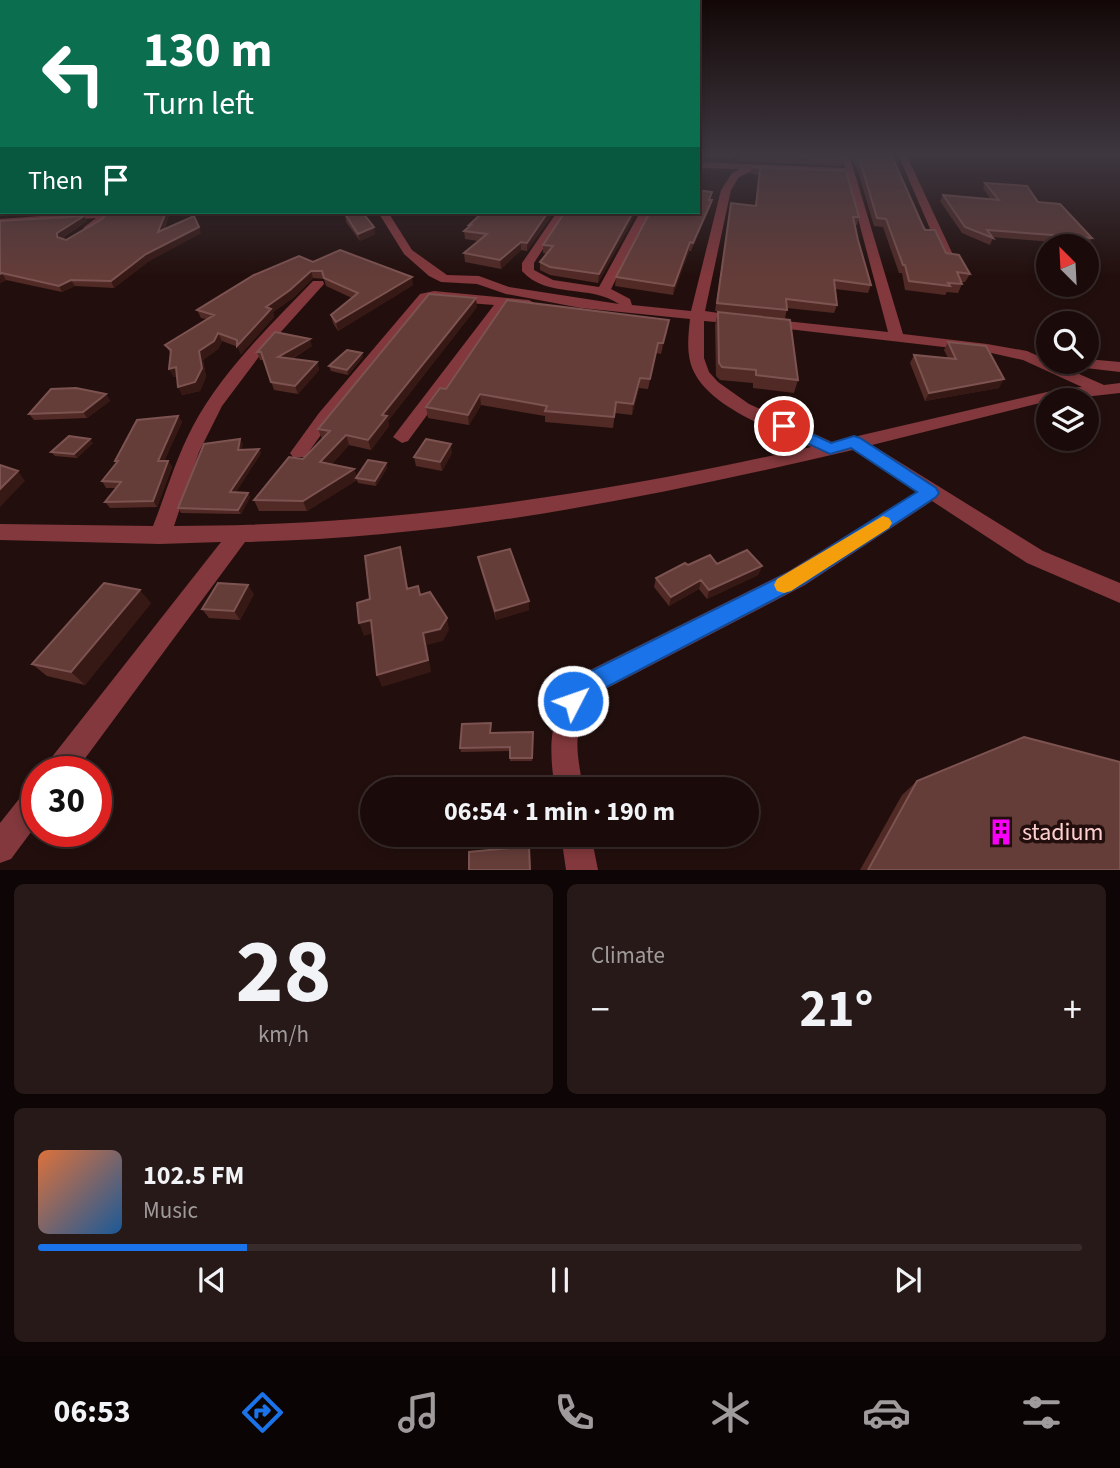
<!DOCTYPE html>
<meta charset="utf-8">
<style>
:root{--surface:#1a0b0a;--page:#271918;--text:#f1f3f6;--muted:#9f9b9c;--line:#382b2b;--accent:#1a73e8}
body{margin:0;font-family:"Source Sans 3",sans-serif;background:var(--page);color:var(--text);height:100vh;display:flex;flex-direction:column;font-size:26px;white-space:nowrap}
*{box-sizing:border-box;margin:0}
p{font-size:23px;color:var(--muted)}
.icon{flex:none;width:38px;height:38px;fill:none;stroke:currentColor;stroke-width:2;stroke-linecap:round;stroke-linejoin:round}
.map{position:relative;height:870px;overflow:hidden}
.drawer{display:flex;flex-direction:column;gap:14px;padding:14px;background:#0e0606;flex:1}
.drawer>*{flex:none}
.banner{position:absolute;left:0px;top:0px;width:700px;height:214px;box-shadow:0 4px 10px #0003,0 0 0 2px var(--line);background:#0b6e4f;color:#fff;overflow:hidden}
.needle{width:46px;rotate:336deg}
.controls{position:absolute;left:1036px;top:234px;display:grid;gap:14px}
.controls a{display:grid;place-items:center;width:63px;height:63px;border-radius:50%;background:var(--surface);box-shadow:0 4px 10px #0003,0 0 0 2px var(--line);font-size:35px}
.speed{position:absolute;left:21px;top:756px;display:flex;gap:14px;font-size:35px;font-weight:700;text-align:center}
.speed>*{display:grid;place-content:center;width:91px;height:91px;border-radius:50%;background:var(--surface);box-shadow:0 4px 10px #0003,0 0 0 2px var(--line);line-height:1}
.speed .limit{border:10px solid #d22;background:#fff;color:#111}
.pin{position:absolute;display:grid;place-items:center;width:60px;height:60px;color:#fff;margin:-30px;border:4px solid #fff;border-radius:50%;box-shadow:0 2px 7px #0007}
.me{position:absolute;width:77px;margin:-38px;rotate:49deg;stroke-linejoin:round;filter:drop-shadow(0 0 5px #0008)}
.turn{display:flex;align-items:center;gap:24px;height:147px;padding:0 28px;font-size:32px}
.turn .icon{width:91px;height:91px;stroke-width:2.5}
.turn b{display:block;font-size:49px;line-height:60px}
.then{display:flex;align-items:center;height:66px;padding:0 28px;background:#0003;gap:14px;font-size:26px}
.big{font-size:52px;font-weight:700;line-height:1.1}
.drawer .card{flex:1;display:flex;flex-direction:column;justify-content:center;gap:10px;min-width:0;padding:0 24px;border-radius:10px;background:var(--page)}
.drawer .dial{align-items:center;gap:0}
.dial b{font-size:91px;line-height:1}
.song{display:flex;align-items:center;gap:21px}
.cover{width:84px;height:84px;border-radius:10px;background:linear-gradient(135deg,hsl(20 70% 55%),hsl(210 70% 35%))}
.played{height:7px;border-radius:4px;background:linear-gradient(90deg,var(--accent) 20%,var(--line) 20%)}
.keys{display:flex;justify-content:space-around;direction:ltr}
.heat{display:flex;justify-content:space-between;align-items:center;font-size:38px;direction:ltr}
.drawer .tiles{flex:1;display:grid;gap:14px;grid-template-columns:1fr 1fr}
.card:last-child{grid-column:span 2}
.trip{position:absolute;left:360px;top:777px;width:399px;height:70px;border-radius:35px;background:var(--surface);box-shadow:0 4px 10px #0003,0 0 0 2px var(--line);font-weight:700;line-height:70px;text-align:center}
.tabs{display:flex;height:112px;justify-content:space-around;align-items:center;background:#0a0404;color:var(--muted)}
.tabs .icon{width:49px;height:49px}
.tabs .on{color:var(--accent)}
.tabs b{font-size:32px;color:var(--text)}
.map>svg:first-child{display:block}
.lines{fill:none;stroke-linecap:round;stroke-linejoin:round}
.minor{fill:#82383c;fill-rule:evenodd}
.wall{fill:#512a26}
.shaded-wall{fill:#361814}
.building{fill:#643c38;stroke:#7c5350;stroke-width:2}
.route{fill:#1a73e8;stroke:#114b97;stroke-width:2}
.slow{fill:#f59e0b}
.labels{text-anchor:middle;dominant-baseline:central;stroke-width:7;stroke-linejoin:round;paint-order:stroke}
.near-poi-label{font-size:24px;fill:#ffd0cf;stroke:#220f0d;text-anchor:start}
</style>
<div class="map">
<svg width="1120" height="870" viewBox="0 0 1120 870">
<rect width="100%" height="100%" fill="#220f0d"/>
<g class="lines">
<!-- minor -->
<path class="minor" d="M841,154H849L903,334L987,344L1027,351L1104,385L1120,383V393L1048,401L872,445L1043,551L1120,583V603L1027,563L932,501L805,585L596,694C570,728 577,750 583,789H555C548,746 549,712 578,676L789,571L917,492L853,450C652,497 452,538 245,542L75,772H44L48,762L221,542L160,544L0,540V524L153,526C166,493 176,458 193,426C223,370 270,326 313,281H323L324,284L261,354L222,406L199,452L174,526C392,526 599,495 811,447C777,431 712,409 694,372C686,356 688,337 690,319L581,308L506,294L477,284L441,282L429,276L404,254L378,212H388L412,250L447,275L479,276L509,287L619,304C590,284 547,299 522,271V263L557,212H567L534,263V270L553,280L599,287L640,212H650L611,289L630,299L632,305L691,311L721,190L732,173L740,169L698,168V162L845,168ZM755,170L846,173L888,332L767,319L760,323L762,326L987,352L1023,360L1082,387L1060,389L832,442L749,404L718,382L709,372L704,358V321L739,324L746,320L739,316L705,311L731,190L739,177Z
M898,154H906L955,259L953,262L943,259Z
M93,212H109L111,216L88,231L83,228L96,218L0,225V219Z
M434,291L529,300L536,304L529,308L507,306L408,441L402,443L393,437L396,433L494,305L430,300L331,421L305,457H293L290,453L319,413L420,294Z
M1087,359L1120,362V372L1077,367L1070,362H1087Z
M37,785V824L11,859L0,863V823L27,789Z
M561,835H591L598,870H566Z"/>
</g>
<!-- wall -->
<path class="wall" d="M698,154H734L732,160L698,157Z
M740,154L844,159L842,166L738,161Z
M850,154H891L922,224L946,253L970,274L965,282H961L962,284L958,293L947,292L945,295L905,290L902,273H899L883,227L874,226L858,171Z
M922,154H1012L1010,158L923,155Z
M753,167L846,171L859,217L857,225H855L858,240L871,285L868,293L835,289L837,305L834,313L787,308L785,319L715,311L731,203L755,206L759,175L751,174Z
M985,183L1038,202L1092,238L1088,245L992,237L993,238L990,245L962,233L940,201L943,195L991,200L983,188Z
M711,200H712L710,208L691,251H689L673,295L615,286L616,277Z
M13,212H72L15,215Z
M108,212H170L164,230L201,233L149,261L114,288L75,286L62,292L6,280L0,283V221H87L61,239L66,240L102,219Z
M554,212L527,251L521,250L501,269L465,262L464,253L478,241L465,239L464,231L469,227V225Z
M637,212L598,283L550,275L540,270V262L547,254L543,253V245Z
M345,214L375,234L360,241L346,222Z
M313,262L413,285L338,331L333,323L331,315L352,298L326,286L324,279L313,278L293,298L273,312L274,317L241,354L238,347L222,341L218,349L203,360L206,377L200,391L182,395L177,377H174L169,369L171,354L165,345L206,319L201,318L197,310Z
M477,307L388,421L389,426L371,450L349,445L331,465L357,477L386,463L387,468L376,486L358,483L357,480L307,511H259L254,500L303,459L322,439L318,429Z
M718,312L798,380L794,393L753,388V383L720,380L716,376L715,325Z
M669,320L661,354L656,353L648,389L639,388L632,415L615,413L613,428L545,422V416L481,405L469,425L428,418L426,407L446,389Z
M948,342L999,388L925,401L910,363L914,355L948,358L944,350Z
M312,346L292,359L317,362L319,370L298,394L274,390L264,360H260L257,352Z
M363,357L348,375L331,371L329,366Z
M106,394L110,401L87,418L34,420L29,414Z
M178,416L182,422L164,461H168L172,467L157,507L110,508L105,502L116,488H106L102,481L117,463L115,461Z
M93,443L77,458L55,456L51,452Z
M243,444L241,450L259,449L261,453L236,492L248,493L250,497L241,514L181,513L178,508Z
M452,453L442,471L416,466L414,457Z
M478,557L529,610L496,620L480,567Z
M717,564L762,566L758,575L707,599L699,589L669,606L654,587L656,578L688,565Z
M254,594L240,620L209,618L202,609Z
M151,603L85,685L47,676L32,664Z
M491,723V733L533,732L532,761H510V751L461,752L460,748Z
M917,781L1120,870H860L902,795Z"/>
<!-- shaded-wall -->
<path class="shaded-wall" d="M712,200L710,208L691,251L693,243Z
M166,212H170L160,238L158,232Z
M548,212H554L527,251V243Z
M633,212H637L598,283L599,274Z
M84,216L87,221L60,239L57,237V233Z
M199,227L201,233L149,261L114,288L111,281L146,254Z
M374,227L375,234L360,241L358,234Z
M521,242V250L501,269L500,260Z
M690,242L689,251L673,295L674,286Z
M311,271L313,278L293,298L273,312L274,317L241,354L237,346L266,307Z
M2,273L6,280L0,283V274Z
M412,277L413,285L338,331L336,322Z
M71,280L75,286L62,292L59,286Z
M476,298L477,307L388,421L389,426L371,450L368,440L382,415Z
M669,320L668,330L661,354L663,343Z
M218,333L222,341L218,349L203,360L206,377L200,391L182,395L178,387L199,351Z
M310,339L312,346L281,365L278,357Z
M362,353L363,357L348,375L347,370Z
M317,362L319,370L298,394L295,386Z
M176,367L180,376L174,377L169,369Z
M640,378L639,388L632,415L633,404Z
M1004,379L999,388L925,401L929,393Z
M106,394L110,401L87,418L83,412Z
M480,394L481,405L469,425L468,415Z
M178,416L182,422L161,467L158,461Z
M346,435L349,445L324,473L320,462Z
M90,439L93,443L77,458L74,454Z
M240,439L243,444L240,455L238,450Z
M451,444L452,453L442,471L440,462Z
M259,449L261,453L233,497L230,492Z
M168,461L172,467L157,507L153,501Z
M386,463L387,468L376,486L375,481Z
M354,469L358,479L356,478L357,480L307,511L303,501Z
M18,471L25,481L0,507V489Z
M248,493L250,497L241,514L238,510Z
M400,547L403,560L411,602L407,589Z
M762,566L758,575L707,599L709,590Z
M701,580L699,589L669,606L671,597Z
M248,585L254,594L240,620L234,611Z
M140,590L151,603L85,685L71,672Z
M529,601V610L496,620L495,611Z
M447,618L449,630L443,641L427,645L431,672L382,687L377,675L423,633Z
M371,620L376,632L364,636L359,623Z"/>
<!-- building -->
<path class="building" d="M740,154H843L844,159Z
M856,154H891L922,224L925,230H935L946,253L959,255L970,274L957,272L962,284L948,283L950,286L909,281L905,265H903L886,219L877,218L861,164Z
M753,167L846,171L859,217H853L858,240L871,285L834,280L837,305L786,299L787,310L717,303L731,203L756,206L760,168Z
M985,183L1027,186L1038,202L1060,204L1092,238L987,230L993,238L965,227L943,195L999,200Z
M698,190L712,192L709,200H712L693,243L690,242L674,286L616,277L650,212H698Z
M108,212H166L158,232L194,216L199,227L146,254L111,281L71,280L59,286L2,273L0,274V221L84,216L57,233V237L66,240L102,219Z
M348,212H362L374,227L358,234L345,214Z
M483,212H548L527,243L521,242L500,260L464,253L487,234L464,231L471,225H469Z
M565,212H633L599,274L550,267L540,262L553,246L543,245Z
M340,250L412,277L336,322L331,315L358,293L324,278L322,271H311L290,290L266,307L271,309L237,346V340L218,333L214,341L199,351L202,368L195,382L178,387L176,367L169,369L171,350L165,345L214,315L197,310L254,275L299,256L313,262Z
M429,294L476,298L382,415L387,416L368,440L346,435L320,462L354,469L303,501L254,500L289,457L303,459L330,431L318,429Z
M507,300L669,320L663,343H658L650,379L640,378L633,404L616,402L614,417L545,411L547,406L480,394L468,415L426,407L440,388L446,389Z
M718,312L790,320L798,380L756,375V370L722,367L719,363Z
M275,332L310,339L278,357L317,362L295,386L271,382L261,352H257Z
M948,342L986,346L1004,379L929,393L914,355L956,359Z
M347,350L362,353L347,370L329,366Z
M76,388L106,394L83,412L29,414L51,389Z
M178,416L158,461H168L153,501L105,502L121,482L102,481L118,461H115L137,420Z
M69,436L90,439L74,454L51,452Z
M240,439L238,450L259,449L230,492L248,493L238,510L178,508L204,444Z
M426,439L451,444L440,462L414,457Z
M368,460L386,463L375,481L356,478Z
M0,465L18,471L0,489Z
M400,547L407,589L418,586L420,595L430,592L447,618L440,629L423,633L428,660L377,675L371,620L359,623L357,603L370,599L365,556Z
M510,549L529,601L495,611L478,557Z
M747,550L762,566L709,590L701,580L671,597L656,578L685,563L688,565L710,555L717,564Z
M104,583L140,590L71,672L32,664Z
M218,583L248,585L234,611L202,609Z
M491,723L490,733L533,732L532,758H510V747L460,748L462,724Z
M1024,737L1120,762V870H868L917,781Z
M529,846L530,870H469V852Z"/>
<!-- sky -->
<linearGradient id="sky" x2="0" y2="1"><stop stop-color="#130807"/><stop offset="0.56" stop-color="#3e3740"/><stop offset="1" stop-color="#3e3740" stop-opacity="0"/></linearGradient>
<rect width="1120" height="276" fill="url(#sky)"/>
<!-- route -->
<path class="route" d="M784,421L831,443L854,436L860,438L936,488L939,493L936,497L804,584L595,693L581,709L573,713L564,709L561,701L564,693L579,677L790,572L917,492L851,448L830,454L779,430L776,426L779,423Z"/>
<!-- slow -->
<path class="slow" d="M883,516L889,518L892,523L889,528L791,591L784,593L777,591L774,585L777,579Z"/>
<!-- icons -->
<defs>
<g id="building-bare" transform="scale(2.1)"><path d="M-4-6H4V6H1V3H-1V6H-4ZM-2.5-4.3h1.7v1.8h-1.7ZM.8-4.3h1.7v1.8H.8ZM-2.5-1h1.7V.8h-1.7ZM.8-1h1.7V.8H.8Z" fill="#fa00f9" stroke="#220f0d" stroke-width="2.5" paint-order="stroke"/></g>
</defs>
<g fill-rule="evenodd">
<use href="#building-bare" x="1001" y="832"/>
</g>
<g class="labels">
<!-- near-poi labels -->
<g class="near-poi-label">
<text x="1022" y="832">stadium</text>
</g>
</g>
</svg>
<div class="controls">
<a><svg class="needle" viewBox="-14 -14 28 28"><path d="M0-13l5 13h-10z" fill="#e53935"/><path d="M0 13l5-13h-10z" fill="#9f9b9c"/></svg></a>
<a><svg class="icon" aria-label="search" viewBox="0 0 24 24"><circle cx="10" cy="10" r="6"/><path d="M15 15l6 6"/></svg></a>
<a><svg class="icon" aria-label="layers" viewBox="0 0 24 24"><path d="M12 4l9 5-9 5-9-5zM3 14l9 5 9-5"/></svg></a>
</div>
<div class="speed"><div class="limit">30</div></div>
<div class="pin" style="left:784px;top:426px;background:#d93025"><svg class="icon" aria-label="arrive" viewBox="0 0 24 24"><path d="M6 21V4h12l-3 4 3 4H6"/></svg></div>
<svg class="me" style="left:573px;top:701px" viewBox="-20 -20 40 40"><circle r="17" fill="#1a73e8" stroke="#fff" stroke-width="3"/><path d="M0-11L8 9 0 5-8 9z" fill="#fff"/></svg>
<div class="trip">06:54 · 1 min · 190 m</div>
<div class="banner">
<div class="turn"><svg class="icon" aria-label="left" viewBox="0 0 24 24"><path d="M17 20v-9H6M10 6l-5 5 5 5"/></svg><div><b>130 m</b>Turn left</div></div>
<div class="then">Then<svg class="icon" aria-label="arrive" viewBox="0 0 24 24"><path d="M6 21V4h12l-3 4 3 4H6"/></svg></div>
</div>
</div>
<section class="drawer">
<div class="tiles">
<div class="card dial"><b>28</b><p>km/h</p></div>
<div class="card"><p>Climate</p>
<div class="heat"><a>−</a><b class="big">21°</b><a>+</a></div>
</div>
<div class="card">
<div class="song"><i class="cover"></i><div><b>102.5 FM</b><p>Music</p></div></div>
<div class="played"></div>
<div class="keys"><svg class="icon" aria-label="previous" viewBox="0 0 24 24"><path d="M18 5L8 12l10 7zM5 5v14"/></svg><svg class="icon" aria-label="pause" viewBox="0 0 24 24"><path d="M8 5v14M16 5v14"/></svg><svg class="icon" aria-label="next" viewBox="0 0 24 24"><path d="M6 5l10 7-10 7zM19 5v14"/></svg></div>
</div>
</div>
</section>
<nav class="tabs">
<b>06:53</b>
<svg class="icon on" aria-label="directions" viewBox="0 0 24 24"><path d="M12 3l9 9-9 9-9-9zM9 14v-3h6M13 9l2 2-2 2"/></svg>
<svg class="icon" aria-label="music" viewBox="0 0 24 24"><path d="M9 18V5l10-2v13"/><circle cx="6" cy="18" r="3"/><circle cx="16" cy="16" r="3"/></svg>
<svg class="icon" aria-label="phone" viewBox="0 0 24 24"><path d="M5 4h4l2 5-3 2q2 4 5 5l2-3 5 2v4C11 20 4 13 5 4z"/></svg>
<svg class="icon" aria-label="climate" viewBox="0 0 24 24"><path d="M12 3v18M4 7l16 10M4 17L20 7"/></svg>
<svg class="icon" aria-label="car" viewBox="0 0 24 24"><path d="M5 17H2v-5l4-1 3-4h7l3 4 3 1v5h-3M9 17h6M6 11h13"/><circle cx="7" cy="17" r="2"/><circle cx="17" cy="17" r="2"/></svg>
<svg class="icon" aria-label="filters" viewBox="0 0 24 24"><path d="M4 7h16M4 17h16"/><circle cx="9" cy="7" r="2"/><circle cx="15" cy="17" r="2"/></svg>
</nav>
